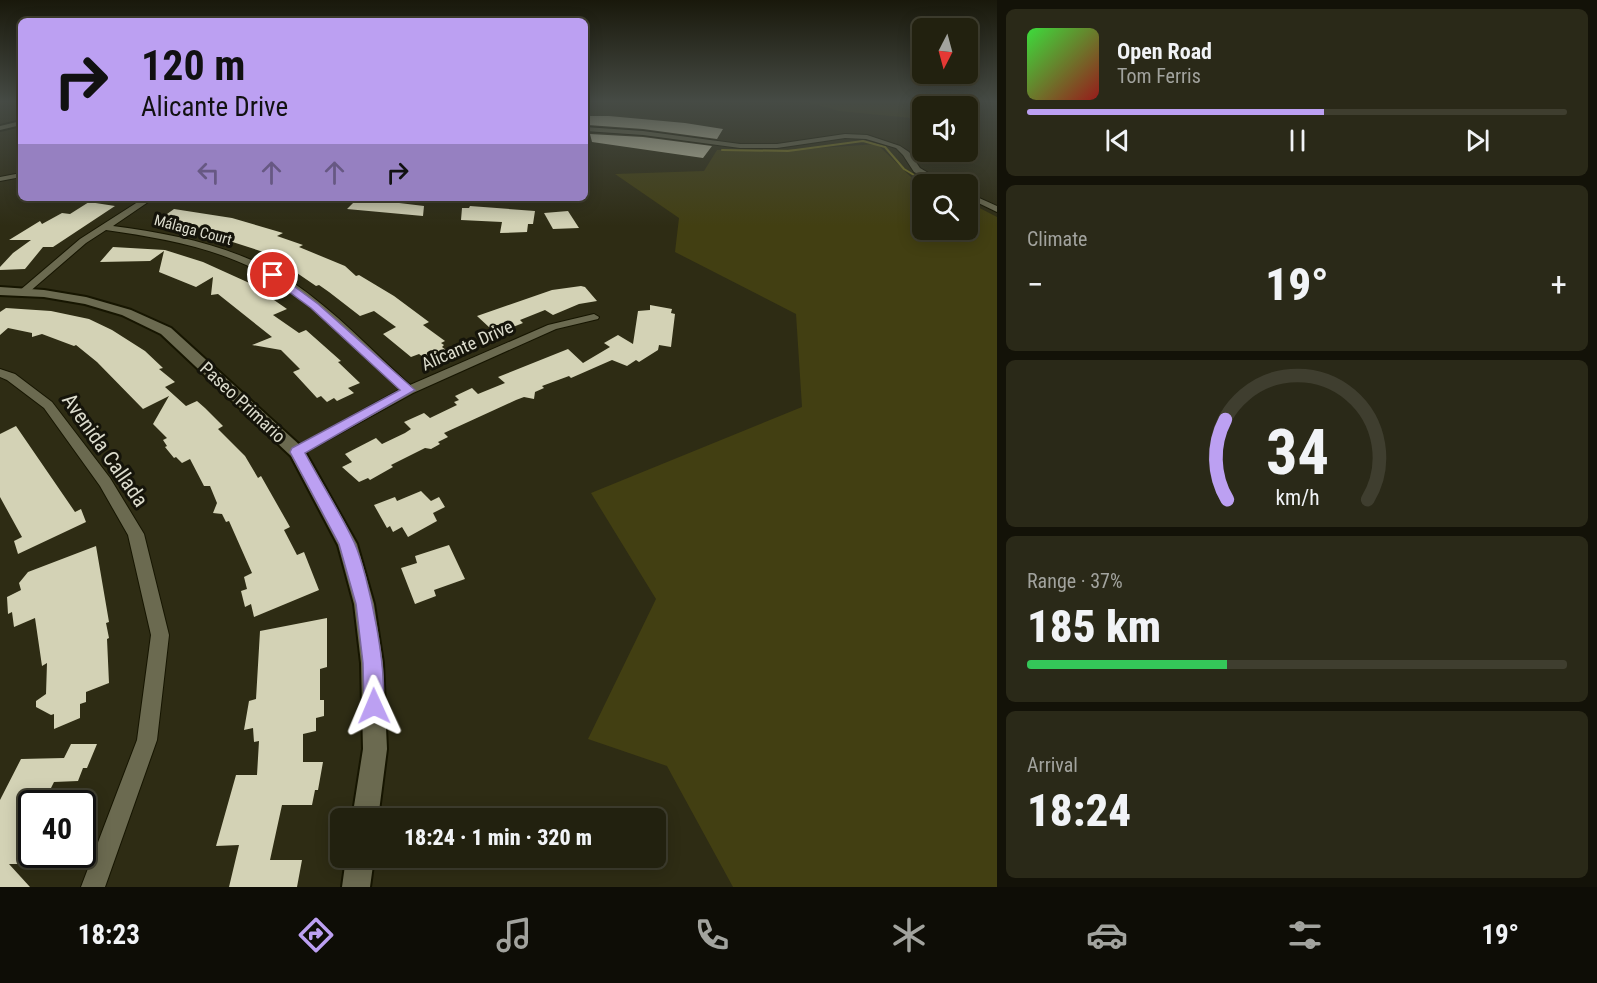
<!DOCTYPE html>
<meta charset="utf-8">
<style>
:root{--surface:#22210f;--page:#2a2918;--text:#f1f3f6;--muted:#a2a39e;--line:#3f3e2f;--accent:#bca0f2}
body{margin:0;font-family:"Roboto Condensed",sans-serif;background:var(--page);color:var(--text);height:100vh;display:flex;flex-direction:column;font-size:22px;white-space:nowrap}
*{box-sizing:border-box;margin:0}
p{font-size:20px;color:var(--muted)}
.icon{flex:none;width:33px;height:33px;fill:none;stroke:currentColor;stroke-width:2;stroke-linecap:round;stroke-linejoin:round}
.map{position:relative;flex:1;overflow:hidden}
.panel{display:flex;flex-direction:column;gap:9px;padding:9px;background:#131208;width:600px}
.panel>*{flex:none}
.top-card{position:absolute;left:18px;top:18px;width:570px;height:183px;border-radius:9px;box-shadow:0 3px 15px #0003,0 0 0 2px var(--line);background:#bca0f2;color:#111;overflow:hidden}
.needle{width:39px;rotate:186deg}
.fabs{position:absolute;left:912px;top:18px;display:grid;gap:12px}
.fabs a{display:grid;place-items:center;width:66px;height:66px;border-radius:9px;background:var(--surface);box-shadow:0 3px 15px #0003,0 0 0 2px var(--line);font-size:30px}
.speed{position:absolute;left:18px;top:790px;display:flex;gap:12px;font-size:30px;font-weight:700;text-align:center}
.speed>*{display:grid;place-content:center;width:78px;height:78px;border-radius:50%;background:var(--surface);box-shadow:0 3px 15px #0003,0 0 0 2px var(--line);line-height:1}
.speed .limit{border:3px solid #111;border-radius:9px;background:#fff;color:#111}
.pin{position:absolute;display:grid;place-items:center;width:51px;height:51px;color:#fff;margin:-26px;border:3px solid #fff;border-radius:50%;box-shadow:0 2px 6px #0007}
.me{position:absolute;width:66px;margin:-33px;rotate:359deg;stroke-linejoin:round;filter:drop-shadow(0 0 4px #0008)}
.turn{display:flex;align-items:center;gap:21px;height:126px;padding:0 24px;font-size:27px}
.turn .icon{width:78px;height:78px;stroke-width:2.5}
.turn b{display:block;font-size:42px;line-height:51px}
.lanes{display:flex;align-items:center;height:57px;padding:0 24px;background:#0003;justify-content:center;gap:30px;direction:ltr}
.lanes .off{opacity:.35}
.big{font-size:45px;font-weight:800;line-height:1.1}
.panel .tile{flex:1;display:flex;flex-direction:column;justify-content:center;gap:9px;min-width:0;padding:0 21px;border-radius:9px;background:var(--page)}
.panel .dial{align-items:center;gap:0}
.dial svg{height:156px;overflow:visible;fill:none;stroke:var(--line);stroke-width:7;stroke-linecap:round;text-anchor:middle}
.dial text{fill:var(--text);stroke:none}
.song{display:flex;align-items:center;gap:18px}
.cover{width:72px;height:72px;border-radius:9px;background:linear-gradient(135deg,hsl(120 70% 55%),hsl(0 70% 35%))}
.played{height:6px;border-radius:3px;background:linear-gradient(90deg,var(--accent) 55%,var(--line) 55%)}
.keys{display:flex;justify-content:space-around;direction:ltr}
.heat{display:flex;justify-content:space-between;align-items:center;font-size:33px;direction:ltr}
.charge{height:9px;border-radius:4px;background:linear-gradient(90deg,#34c759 37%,var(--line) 0)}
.trip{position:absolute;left:330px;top:808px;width:336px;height:60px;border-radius:9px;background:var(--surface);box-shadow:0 3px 15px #0003,0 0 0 2px var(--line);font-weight:800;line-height:60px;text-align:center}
.dock{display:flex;height:96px;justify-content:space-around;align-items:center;background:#0e0d06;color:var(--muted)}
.dock .icon{width:42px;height:42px}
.dock .selected{color:var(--accent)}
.dock b{font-size:27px;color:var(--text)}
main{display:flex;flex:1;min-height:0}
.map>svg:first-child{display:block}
.green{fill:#423f12}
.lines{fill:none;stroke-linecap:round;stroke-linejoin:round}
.stream{stroke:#7f7a21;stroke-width:2}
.building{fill:#d3d2b5}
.minor-casing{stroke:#161500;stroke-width:2}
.tertiary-casing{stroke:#161500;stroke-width:4}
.minor{fill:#6b6a50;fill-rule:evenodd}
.tertiary{fill:#6b6a50;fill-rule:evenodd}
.route{fill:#bca0f2;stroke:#7a689d;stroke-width:1.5}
.labels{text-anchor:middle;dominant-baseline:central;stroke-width:6;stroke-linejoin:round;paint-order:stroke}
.far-street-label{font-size:15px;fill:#dcdccd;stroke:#15140a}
.street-label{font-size:18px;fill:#dcdccd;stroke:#15140a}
.near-street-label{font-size:21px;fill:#dcdccd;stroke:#15140a}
</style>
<main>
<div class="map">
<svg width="997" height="887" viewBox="0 0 997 887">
<rect width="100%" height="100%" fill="#2e2c14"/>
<!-- green -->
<path class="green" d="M807,102H938L935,106H922V119L839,111Z
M877,144L912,178L927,184H922V230H968V202L997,217V887H733L667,766L588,739L656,599L591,493L802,407L796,314L675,252L679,218L615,174L704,171L717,150L804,149Z"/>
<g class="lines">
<!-- stream -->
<path class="stream" d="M722,150L788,151L863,141L885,147L904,169L929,184"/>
</g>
<!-- building -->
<path class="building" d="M609,116L685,123L723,129L717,139L643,129L588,125L587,116Z
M590,134L643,137L712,146L703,158L592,142Z
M358,198L424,206L423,216L347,209Z
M89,202L115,206L53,247H43L25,269L0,270V267L13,253L31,240H9L40,221L42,224L62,213L70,214Z
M470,206L535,211L533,224H528L527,232L500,233L502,222L461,220L462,208H469Z
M174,209L232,218L283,233L277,236L303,245L299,247L345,266L356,276L359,275L394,296L429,322L423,325L445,341L441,343L444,345L442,347L446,350L428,361L419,354L411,357L383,334L396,327L374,311L360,316L329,292L319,285L316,286L278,260L279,257L217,237L222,234L183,226L180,228L153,224Z
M568,211L579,228L553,229L544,213Z
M113,247L165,250L203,262L280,297L274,300L287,309L273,315L299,333L306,330L341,361L338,362L360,383L348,388L354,393L337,401L334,398L327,402L321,396L317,398L293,372L300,369L281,350L252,345L272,337L218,294L211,295L213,277L196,287L159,272L164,251L150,261L100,262Z
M581,286L585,287L597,301L579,304L553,315L545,310L520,320L523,323L503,331L497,325L490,328L477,316L552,290Z
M650,305L672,309L671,313L675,314L671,347L659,345L658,350L639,362L636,360L627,366L612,360L571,378L569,376L542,386L544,388L535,392L534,399L524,397L516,400L444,433L448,437L438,442L440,444L431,449L425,448L391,465L393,467L370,480L368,478L359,482L342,467L352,462L345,454L376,438L382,444L405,433L411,429L404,422L424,413L430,418L457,405L454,402L459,400L455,396L472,388L478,394L505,383L498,377L568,349L583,363L610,347L604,343L618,335L633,344L638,311L650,310Z
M6,308L51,311L89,319L112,330L145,351L163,368L159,369L175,382L165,387L186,406L197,401L205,408L223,426L218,429L245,456L258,478L261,476L290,527L284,530L297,555L304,552L319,590L254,617L251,604L245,607L241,591L247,589L244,577L252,573L229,521L226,522L222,514L213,513L217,503L210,486H204L190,459L182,463L176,457L174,458L165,447L167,446L163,440L167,438L153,424L169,396L143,409L97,362L76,345L74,346L42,334L32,337V333L8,328L0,335V312Z
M16,426L75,512L81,509L86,522L18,554L14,541L22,537L0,497V434Z
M421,491L431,501L439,497L445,507L433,513L437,521L408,537L402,527L393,532L390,526L387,528L374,505L395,497L397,501Z
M449,545L465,579L434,590L436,596L415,604L401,568L417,563L415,556Z
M96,546L109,622L106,623L109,638L107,639L109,683L86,692V702L80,704V718L54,729V714L51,715L36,707V701L46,694L47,663L42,666L35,618L14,627L12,612L8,614L7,597L21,590L19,583L28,572Z
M327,618V667L320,669V700H324V716L316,718V731L303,734V762H323L318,790H315L312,805H282L270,860H302L297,887H229L239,845L216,846L236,775H257L259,741L254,742L253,728L244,730L249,701L256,699L260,631Z
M71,744H97L87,768H83L78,781L54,782L43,804H32V864H9L30,887H0V800L21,759L64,758Z"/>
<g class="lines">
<!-- minor casing -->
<g class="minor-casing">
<path id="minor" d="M585,127L643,131L740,144H777L845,134L867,135L900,146L909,152L920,168L947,184H938L914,172L903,155L896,148L866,139L845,138L777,148H740L643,135L585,131Z
M21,173V177L0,181V177Z
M968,193L997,206V212L968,198Z
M144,198H154L113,226C175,234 239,247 292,282C335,311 371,350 410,385L548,325L594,314L599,317L598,319L556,329L413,393L297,457L292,455L290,452L292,449L401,389C363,355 327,315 284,286C231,250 168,239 106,230L86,243L28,293L24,294L19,291L80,239Z
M0,369L15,374L52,402L110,478L144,534L169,635L157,740L105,887H81L137,740L151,635L128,535L100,486L44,408L7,380L0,377Z"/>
</g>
<!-- tertiary casing -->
<g class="tertiary-casing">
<path id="tertiary" d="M21,121V125L0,130V126Z
M0,287L44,290L86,297L131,310L171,328L303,448L357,544L374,604L383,663L387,749L378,819H352L363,749L361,663L354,604L338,545L291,456L161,334L122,315L85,304L44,297L0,295Z
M346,858H374L370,887H342Z"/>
</g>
<!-- minor -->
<use href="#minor" class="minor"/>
<!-- tertiary -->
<use href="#tertiary" class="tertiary"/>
</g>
<!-- sky -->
<linearGradient id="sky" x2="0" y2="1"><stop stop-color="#19180b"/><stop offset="0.45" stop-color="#464b45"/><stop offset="1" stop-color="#464b45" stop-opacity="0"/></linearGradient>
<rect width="997" height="226" fill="url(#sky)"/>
<!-- route -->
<path class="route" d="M269,273H276L318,304L415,390L305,453C321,483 340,512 354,542C368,572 392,684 380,713L374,716L367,713L364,706L363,663L356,604L339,544L290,452L292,448L400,390L311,308L269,277Z"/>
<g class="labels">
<!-- far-street labels -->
<g class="far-street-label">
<text transform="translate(193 230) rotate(15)">Málaga Court</text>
</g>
<!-- street labels -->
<g class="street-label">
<text transform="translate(467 345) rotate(-24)">Alicante Drive</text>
<text transform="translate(243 402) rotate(43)">Paseo Primario</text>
</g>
<!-- near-street labels -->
<g class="near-street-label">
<text transform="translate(105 450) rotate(55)">Avenida Callada</text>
</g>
</g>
</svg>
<div class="fabs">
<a><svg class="needle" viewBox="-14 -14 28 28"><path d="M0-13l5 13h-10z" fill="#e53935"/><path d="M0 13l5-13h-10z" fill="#a2a39e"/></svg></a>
<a><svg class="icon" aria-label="sound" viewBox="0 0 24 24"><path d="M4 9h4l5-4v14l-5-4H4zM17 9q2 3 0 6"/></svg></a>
<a><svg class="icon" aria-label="search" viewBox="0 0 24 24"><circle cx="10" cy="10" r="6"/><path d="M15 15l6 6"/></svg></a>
</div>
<div class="speed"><div class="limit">40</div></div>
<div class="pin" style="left:273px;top:275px;background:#d93025"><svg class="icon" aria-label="arrive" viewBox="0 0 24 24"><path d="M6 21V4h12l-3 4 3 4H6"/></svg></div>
<svg class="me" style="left:374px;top:706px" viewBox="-20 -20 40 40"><path d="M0-17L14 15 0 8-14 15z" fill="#bca0f2" stroke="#fff" stroke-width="4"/></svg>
<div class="trip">18:24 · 1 min · 320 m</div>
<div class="top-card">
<div class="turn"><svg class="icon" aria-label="right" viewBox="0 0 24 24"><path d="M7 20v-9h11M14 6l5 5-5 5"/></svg><div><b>120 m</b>Alicante Drive</div></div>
<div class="lanes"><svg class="icon off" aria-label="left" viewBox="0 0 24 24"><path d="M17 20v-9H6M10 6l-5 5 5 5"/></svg><svg class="icon off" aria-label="ahead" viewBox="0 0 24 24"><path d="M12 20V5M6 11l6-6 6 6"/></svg><svg class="icon off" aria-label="ahead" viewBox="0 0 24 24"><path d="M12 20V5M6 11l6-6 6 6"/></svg><svg class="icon" aria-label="right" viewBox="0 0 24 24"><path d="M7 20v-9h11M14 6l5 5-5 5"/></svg></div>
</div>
</div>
<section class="panel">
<div class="tile">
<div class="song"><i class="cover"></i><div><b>Open Road</b><p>Tom Ferris</p></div></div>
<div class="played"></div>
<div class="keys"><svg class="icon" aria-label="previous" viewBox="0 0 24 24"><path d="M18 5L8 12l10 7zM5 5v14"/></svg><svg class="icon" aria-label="pause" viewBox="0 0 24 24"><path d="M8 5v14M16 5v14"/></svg><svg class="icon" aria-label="next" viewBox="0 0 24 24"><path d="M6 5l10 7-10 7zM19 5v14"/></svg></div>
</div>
<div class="tile"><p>Climate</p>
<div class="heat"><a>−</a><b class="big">19°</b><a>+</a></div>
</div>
<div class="tile dial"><svg viewBox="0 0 100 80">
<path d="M14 69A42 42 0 1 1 86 69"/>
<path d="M14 69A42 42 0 0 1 13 28" stroke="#bca0f2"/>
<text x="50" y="56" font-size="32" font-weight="700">34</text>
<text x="50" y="72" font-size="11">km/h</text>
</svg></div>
<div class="tile"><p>Range · 37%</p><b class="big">185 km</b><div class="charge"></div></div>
<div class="tile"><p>Arrival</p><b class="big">18:24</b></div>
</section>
</main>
<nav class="dock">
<b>18:23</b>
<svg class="icon selected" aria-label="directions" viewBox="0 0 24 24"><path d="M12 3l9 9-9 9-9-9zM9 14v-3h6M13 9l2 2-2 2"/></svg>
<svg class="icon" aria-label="music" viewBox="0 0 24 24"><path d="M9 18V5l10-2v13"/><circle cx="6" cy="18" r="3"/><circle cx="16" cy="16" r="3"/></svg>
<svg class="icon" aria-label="phone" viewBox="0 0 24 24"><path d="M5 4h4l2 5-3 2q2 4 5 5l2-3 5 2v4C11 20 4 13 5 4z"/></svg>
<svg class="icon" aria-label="climate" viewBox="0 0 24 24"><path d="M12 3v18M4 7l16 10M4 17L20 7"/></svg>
<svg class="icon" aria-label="car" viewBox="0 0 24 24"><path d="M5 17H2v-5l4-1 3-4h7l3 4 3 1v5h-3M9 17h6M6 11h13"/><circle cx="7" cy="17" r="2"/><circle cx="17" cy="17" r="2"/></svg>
<svg class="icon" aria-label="filters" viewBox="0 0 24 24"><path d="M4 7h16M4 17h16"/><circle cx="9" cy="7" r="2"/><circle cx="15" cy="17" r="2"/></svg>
<b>19°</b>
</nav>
